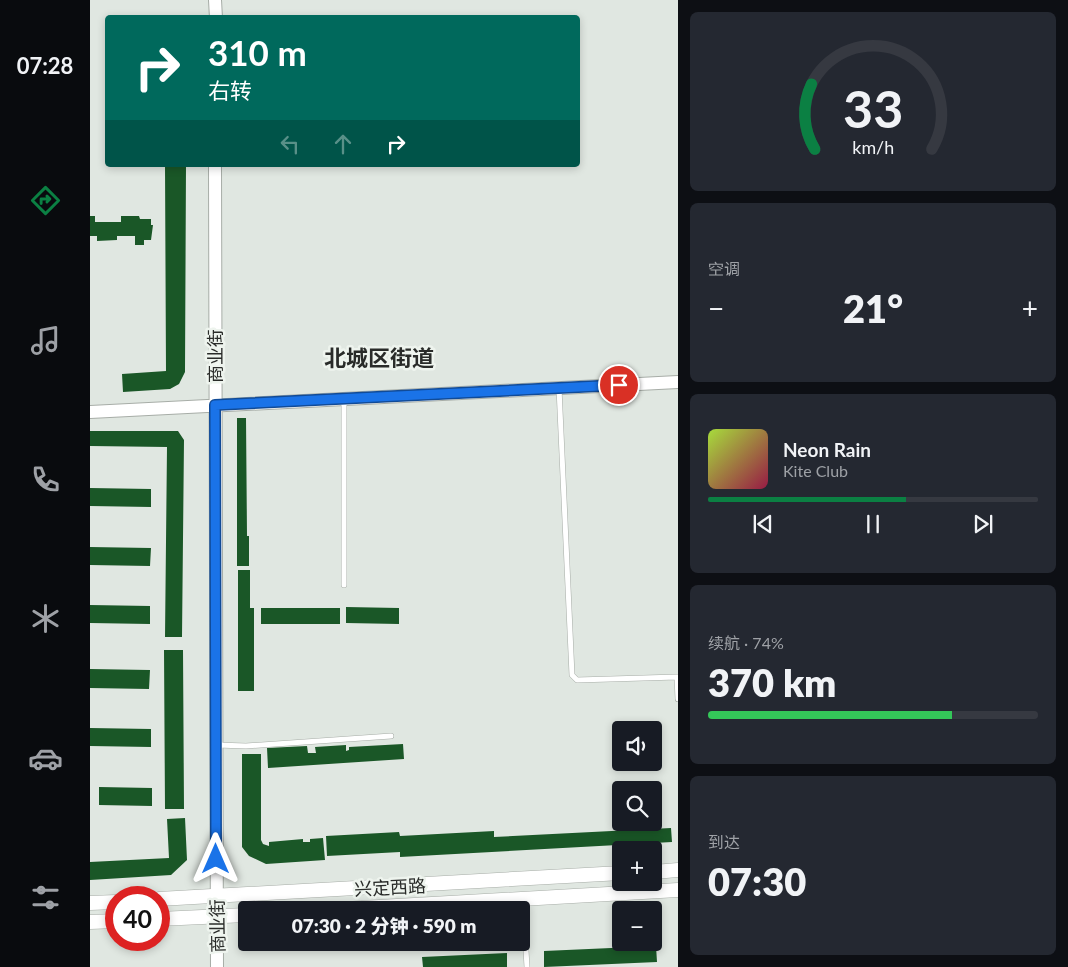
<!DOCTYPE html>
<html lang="zh">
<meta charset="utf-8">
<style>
:root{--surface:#171b24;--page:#242831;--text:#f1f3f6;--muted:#9ea1a6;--line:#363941;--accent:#0b8043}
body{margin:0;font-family:Lato,"Noto Sans SC",sans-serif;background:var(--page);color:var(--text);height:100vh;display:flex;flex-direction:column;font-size:19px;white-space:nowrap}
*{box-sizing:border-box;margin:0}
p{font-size:16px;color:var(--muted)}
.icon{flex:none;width:28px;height:28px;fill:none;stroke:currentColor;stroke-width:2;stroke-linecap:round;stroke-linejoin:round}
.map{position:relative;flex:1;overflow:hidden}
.drawer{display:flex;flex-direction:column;gap:12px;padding:12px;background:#0d0f14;width:390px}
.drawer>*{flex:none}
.top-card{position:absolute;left:15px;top:15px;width:475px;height:152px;border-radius:5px;box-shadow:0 2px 8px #0003;background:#00695c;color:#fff;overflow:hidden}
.buttons{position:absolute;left:522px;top:721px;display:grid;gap:10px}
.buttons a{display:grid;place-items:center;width:50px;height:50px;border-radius:5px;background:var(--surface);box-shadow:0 2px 8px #0003;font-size:25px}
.speed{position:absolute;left:15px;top:886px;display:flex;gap:10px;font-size:25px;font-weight:700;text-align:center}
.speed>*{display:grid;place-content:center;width:65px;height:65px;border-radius:50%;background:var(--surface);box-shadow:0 2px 8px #0003;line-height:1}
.speed .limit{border:8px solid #d22;background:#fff;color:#111}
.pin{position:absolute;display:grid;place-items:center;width:42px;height:42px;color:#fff;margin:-21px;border:2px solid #fff;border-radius:50%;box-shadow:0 1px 5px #0007}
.me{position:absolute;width:55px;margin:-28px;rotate:0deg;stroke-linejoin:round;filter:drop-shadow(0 0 4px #0008)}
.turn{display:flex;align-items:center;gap:18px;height:105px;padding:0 20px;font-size:22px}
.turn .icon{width:65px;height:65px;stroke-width:2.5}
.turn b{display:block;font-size:35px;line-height:42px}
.lanes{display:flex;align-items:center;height:48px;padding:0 20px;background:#0003;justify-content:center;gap:25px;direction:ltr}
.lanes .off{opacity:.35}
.big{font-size:38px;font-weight:800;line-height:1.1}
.drawer .card{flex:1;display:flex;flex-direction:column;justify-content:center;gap:8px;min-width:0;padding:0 18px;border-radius:8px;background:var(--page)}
.drawer .dial{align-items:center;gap:0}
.dial svg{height:130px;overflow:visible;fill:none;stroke:var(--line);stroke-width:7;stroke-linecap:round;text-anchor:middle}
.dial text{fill:var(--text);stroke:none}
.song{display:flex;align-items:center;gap:15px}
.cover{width:60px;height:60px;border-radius:8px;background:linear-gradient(135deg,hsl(80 70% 55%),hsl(340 70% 35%))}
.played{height:5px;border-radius:2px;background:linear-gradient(90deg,var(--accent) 60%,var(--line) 60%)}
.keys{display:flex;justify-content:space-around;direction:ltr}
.heat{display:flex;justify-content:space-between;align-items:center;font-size:28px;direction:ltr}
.charge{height:8px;border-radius:4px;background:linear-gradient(90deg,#34c759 74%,var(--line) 0)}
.trip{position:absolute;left:148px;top:901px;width:292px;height:50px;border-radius:5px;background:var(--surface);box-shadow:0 2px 8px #0003;font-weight:800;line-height:50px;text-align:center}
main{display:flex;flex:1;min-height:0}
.tab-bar{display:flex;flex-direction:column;width:90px;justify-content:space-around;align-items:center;background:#090b0e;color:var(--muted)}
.tab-bar .icon{width:35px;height:35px}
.tab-bar .current{color:var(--accent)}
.tab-bar b{font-size:22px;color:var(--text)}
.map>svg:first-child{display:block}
.building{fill:#1a5727}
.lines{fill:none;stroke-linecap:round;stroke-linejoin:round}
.service-casing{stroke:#a7ada7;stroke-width:6}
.tertiary-casing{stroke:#a7ada7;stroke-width:14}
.secondary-casing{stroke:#a7ada7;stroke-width:15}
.service{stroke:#fff;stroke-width:5}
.tertiary{stroke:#fff;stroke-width:12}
.secondary{stroke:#fff;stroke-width:14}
.route-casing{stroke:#114b97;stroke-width:12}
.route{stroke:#1a73e8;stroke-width:9}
.labels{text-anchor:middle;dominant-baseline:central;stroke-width:5;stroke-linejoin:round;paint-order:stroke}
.street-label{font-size:18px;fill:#292b29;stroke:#eef4ee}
.district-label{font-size:22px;font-weight:bold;fill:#292b29;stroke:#eef4ee}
</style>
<main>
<nav class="tab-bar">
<b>07:28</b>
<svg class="icon current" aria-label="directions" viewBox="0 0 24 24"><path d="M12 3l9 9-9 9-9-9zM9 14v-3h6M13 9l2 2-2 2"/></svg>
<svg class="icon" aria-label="music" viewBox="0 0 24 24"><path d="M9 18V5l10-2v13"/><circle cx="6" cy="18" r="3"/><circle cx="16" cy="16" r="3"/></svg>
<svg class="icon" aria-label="phone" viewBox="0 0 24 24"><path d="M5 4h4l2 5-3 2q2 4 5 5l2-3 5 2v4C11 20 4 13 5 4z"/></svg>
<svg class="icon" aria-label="climate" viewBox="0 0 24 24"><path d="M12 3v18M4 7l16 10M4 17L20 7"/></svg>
<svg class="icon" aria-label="car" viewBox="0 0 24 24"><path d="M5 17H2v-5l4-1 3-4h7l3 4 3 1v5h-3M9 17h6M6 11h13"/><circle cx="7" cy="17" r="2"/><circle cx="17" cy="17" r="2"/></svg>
<svg class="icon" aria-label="filters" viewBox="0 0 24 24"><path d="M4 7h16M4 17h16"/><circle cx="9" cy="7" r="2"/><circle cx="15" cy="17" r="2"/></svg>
</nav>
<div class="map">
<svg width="588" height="967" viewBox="0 0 588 967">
<rect width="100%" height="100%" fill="#e0e7e1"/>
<!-- building -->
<path class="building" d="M75,165H96L95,372L89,384L80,389L33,392L32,374L76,371Z
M0,216H5V222H31V216H49L50,219H61V225H63L61,240H54V245H45V236H27V240L7,241V236H0Z
M147,418H156L157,536H159V566H147Z
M0,431H88L94,440L92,637H75L77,447L0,446Z
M0,488L61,489V507L0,506Z
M0,547L61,548L60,566L0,565Z
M148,570H160V608H164V691H148Z
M0,605L60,606V624L0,623Z
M256,607L309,608V624L256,623Z
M171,608H250V624H171Z
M74,650H93L94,809H75Z
M0,669L60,670L59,689L0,688Z
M0,728L61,729V747L0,746Z
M313,744L314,759L178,768L177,748L217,746L218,753H226L225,747L256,745V751L259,750V747Z
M152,754H171V840L173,844L179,846V842L213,839V842H220V839L233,838L235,860L176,864L159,856L152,847Z
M9,787L62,788V806L9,805Z
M95,818L97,860L81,875L0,880V862L79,858L77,819Z
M581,828L582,842L310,857V852L237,856L236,836L309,832L310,836L404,831V837Z
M566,946L567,962L454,967V951Z
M417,953V967H333L332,957Z"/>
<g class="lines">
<!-- service casing -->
<g class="service-casing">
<path id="service" d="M469,388L482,675L487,680L587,677L588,699
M254,585V400
M127,745L156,746L301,736
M433,900L437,967"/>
</g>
<!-- tertiary casing -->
<g class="tertiary-casing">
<path id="tertiary" d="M125,0L126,18
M125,165L127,967
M0,412L588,382"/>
</g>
<!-- secondary casing -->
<g class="secondary-casing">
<path id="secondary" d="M564,872L588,870
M69,899L531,873
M0,903L26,902
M237,910L588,890
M69,919L156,915
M0,922L26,921"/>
</g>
<!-- service -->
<use href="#service" class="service"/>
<!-- tertiary -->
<use href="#tertiary" class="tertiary"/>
<!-- secondary -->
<use href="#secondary" class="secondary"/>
</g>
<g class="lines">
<!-- route casing -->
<g class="route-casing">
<path id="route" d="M126,859L125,405L529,385"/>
</g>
<!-- route -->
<use href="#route" class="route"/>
</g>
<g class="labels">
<!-- street labels -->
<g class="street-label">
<text transform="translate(125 356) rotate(-90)">商业街</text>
<text transform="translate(300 887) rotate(-3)">兴定西路</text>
<text transform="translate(127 926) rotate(-91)">商业街</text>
</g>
<!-- district labels -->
<g class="district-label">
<text x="289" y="357">北城区街道</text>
</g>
</g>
</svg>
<div class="buttons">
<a><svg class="icon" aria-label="sound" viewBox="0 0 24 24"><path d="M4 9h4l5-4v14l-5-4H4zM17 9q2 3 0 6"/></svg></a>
<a><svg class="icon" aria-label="search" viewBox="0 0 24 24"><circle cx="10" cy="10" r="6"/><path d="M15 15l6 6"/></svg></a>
<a>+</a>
<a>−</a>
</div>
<div class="speed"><div class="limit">40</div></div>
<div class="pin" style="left:529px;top:385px;background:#d93025"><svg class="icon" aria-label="arrive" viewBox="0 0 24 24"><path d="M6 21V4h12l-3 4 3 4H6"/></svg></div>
<svg class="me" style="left:126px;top:859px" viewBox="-20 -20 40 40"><path d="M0-17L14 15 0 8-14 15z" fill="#1a73e8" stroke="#fff" stroke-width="4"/></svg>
<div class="trip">07:30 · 2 分钟 · 590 m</div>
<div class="top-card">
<div class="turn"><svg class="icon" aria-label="right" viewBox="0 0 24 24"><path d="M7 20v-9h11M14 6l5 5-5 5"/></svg><div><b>310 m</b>右转</div></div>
<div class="lanes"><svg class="icon off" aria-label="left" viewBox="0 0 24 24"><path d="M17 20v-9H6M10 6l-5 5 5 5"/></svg><svg class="icon off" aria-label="ahead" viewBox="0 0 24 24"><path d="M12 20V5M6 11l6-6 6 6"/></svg><svg class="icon" aria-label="right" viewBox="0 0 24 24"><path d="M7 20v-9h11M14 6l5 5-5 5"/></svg></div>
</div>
</div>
<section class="drawer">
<div class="card dial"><svg viewBox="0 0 100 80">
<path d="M14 69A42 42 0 1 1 86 69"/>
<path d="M14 69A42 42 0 0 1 12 29" stroke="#0b8043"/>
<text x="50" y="56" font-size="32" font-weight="700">33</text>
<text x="50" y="72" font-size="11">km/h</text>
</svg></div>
<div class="card"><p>空调</p>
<div class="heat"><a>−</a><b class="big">21°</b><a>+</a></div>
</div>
<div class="card">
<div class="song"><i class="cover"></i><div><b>Neon Rain</b><p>Kite Club</p></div></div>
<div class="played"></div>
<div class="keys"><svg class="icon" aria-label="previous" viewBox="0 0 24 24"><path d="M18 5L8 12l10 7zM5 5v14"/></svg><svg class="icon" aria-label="pause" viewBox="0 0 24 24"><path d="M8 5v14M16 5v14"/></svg><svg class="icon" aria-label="next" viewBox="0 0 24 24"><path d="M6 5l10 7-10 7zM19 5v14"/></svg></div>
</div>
<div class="card"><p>续航 · 74%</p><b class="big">370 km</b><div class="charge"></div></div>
<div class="card"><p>到达</p><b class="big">07:30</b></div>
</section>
</main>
